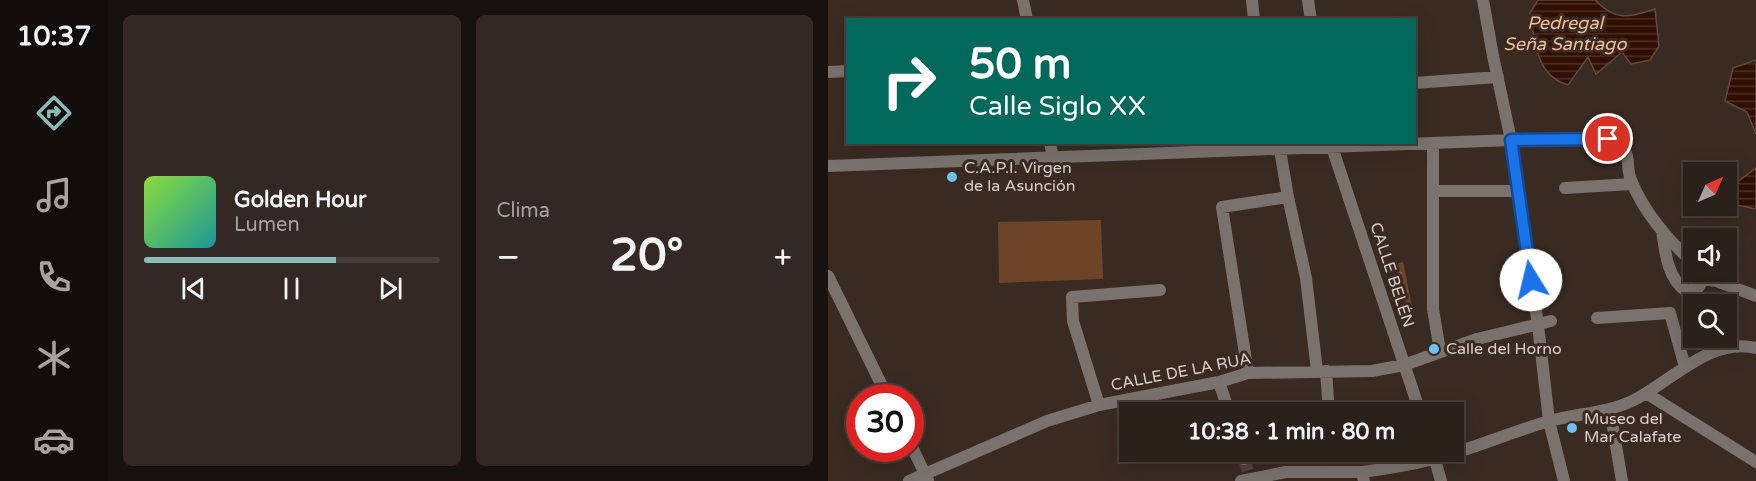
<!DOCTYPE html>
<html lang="es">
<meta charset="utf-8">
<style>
:root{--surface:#2b201a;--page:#332823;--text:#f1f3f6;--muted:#a6a3a2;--line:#473e39;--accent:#8bbbb9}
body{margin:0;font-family:"Varela Round",sans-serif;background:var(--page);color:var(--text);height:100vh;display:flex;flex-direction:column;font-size:22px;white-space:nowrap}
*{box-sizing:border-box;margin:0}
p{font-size:20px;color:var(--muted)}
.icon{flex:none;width:33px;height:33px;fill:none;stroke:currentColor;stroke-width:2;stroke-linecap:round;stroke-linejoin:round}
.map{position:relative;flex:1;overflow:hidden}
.side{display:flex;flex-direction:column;gap:15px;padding:15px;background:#18120e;width:720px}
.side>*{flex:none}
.banner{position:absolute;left:18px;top:18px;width:570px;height:126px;border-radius:0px;box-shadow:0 6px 24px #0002,0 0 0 2px var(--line);background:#00695c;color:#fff;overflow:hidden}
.needle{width:39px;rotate:45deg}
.buttons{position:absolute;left:855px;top:162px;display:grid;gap:12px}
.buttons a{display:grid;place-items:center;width:54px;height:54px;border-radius:0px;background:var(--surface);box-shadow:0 6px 24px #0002,0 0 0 2px var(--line);font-size:30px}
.speed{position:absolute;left:18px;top:384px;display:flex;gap:12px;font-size:30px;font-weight:700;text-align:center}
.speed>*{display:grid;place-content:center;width:78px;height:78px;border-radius:50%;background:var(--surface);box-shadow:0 6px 24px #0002,0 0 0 2px var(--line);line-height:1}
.speed .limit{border:9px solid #d22;background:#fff;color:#111}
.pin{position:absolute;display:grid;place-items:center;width:51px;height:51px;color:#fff;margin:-26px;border:3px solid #fff;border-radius:50%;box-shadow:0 2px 6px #0007}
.me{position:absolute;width:66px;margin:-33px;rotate:351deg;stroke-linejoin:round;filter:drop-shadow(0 0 4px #0008)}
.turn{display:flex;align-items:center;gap:21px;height:126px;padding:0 24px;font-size:27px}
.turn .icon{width:78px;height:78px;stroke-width:2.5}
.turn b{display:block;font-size:42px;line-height:51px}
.big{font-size:45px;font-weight:700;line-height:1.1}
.side .widget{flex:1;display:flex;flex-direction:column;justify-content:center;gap:9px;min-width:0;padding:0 21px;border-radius:9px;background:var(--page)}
.song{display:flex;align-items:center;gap:18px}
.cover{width:72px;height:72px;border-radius:9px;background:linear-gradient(135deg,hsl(90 70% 55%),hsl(180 70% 35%))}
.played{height:6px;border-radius:3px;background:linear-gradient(90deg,var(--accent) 65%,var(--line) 65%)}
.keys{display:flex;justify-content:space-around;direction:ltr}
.heat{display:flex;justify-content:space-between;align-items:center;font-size:33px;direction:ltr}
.side .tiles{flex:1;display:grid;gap:15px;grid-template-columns:repeat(2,1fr)}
.trip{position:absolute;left:291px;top:402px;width:345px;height:60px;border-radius:0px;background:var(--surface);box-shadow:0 6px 24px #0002,0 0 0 2px var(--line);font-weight:700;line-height:60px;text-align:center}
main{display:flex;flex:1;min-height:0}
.dock{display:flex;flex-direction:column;width:108px;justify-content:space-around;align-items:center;background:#110d0a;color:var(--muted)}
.dock .icon{width:42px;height:42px}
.dock .current{color:var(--accent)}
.dock b{font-size:27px;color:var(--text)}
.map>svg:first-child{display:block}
.grass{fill:url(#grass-dots)}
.pitch{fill:#6e4428}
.water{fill:url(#water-rules);stroke:#63493d;stroke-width:1.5}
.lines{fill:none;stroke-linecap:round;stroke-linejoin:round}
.street-tunnel{stroke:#51443b;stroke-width:12;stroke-dasharray:12 6;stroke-linecap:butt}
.street{stroke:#7a726d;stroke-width:12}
.route-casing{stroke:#114b97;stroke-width:15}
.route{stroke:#1a73e8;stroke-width:10}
.poi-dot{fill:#6ac3f1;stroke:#392b22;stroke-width:2}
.labels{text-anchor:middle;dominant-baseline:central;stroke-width:6;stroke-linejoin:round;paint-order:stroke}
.poi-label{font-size:16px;fill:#d9d0ca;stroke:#392b22;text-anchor:start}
.street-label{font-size:16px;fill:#d9d0ca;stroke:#392b22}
.water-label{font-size:18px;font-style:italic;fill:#f4bb98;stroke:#392b22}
</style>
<main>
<nav class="dock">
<b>10:37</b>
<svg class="icon current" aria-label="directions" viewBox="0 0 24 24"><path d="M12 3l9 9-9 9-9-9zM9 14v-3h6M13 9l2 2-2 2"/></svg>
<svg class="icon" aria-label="music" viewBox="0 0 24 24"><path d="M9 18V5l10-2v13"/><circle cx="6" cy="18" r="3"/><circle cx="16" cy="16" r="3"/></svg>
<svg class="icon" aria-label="phone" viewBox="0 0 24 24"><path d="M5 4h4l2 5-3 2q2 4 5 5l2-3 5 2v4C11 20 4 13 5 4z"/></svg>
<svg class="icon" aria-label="climate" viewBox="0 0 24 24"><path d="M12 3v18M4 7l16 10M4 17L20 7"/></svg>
<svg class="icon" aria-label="car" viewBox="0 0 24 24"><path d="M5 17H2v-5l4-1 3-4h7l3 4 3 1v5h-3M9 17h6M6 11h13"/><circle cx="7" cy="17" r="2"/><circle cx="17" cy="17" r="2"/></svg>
</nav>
<section class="side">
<div class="tiles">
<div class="widget">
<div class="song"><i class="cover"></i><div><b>Golden Hour</b><p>Lumen</p></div></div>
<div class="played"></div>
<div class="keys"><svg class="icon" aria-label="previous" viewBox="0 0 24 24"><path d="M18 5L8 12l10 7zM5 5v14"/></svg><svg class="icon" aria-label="pause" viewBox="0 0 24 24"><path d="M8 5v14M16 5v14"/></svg><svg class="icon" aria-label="next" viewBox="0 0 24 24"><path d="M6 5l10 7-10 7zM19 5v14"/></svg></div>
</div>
<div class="widget"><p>Clima</p>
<div class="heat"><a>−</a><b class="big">20°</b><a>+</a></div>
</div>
</div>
</section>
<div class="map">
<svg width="928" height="481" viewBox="0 0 928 481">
<defs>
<pattern id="grass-dots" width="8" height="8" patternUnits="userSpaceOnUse" patternTransform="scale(1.5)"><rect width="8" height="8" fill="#6e4428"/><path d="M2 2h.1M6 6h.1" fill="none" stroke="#825e46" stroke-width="1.8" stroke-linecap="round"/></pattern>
<pattern id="water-rules" width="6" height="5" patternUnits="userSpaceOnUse" patternTransform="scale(1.5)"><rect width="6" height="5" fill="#300f00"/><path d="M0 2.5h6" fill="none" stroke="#4d3124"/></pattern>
</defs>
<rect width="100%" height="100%" fill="#392b22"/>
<!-- grass -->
<path class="grass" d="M575,262L584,306L579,309L568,264Z"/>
<!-- pitch -->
<path class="pitch" d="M273,220L275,279L171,283L170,222Z"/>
<!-- water -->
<path class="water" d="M710,0H767C788,22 801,17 827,9L831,46L822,60L803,64L794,52L768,74L760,57L740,85C707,75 707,41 702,13Z
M928,60V134L919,112L897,101L905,68Z
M928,168V209L899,203V186H904Z"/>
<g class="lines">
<!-- street-tunnel -->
<path class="street-tunnel" d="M503,452L504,468
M416,459L421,475"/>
<!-- street -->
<path class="street" d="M195,0L199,20
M424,0L426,20
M480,0L483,20
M655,0L665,56L683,140L710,325L721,421L736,481
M0,72L20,71
M586,83L670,77
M222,142L225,158
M605,143V309L612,351
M504,147L592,412
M452,150L460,197L478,278L489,371
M0,166L683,140L779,139C787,143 794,145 798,153C801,159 799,171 803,180C815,211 841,242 866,263
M737,188L804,184
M605,191H690
M834,230C837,251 839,278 858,291L870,288L875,279L873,272
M0,276L60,398
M875,279L888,281L928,296
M769,318L842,313L857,367
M498,371L501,412
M420,373L394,207L460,197
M391,382L401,412
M818,393L928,462
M271,405L245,321L244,297L332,290
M782,410L794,481
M82,443L100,480
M413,452L416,459
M605,453L613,481
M534,472C558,469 582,465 606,459C644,449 681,433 718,422C748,413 778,414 806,400C844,381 882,337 928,348
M81,481L219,421L271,405L391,382L420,373L544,371L576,365L649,339L723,321
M413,481L458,472H534L536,481"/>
</g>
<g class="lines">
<!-- route casing -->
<g class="route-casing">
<path id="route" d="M703,280L683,140L780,139"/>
</g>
<!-- route -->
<use href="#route" class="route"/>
</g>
<!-- markers -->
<g class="poi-dot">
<circle cx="124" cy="177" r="6"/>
<circle cx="606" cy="349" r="6"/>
<circle cx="744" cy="428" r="6"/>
</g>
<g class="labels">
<!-- poi labels -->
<g class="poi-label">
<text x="136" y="168">C.A.P.I. Virgen<tspan x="136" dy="18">de la Asunción</tspan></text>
<text x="618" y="349">Calle del Horno</text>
<text x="756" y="419">Museo del<tspan x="756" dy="18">Mar Calafate</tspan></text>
</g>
<!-- street labels -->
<g class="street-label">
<text transform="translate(564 275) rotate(72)">CALLE BELÉN</text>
<text transform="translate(353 372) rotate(-11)">CALLE DE LA RUA</text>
</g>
<!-- water labels -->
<g class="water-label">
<text x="737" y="23">Pedregal<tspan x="737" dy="21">Seña Santiago</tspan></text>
</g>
</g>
</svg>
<div class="buttons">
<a><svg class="needle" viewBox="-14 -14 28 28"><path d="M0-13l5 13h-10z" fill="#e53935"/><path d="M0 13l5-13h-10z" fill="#a6a3a2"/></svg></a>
<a><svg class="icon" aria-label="sound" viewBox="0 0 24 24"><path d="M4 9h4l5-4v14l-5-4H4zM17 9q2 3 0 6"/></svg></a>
<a><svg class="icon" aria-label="search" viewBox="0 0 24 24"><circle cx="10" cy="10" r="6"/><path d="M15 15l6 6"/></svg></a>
</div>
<div class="speed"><div class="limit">30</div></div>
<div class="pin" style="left:780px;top:139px;background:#d93025"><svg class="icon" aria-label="arrive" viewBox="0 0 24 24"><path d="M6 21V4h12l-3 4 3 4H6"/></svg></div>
<svg class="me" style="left:703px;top:280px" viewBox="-20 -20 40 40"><circle r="19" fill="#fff"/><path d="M0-13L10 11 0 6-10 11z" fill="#1a73e8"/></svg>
<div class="trip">10:38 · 1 min · 80 m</div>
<div class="banner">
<div class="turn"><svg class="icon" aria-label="right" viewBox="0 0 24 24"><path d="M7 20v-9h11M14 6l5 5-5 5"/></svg><div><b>50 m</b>Calle Siglo XX</div></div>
</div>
</div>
</main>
